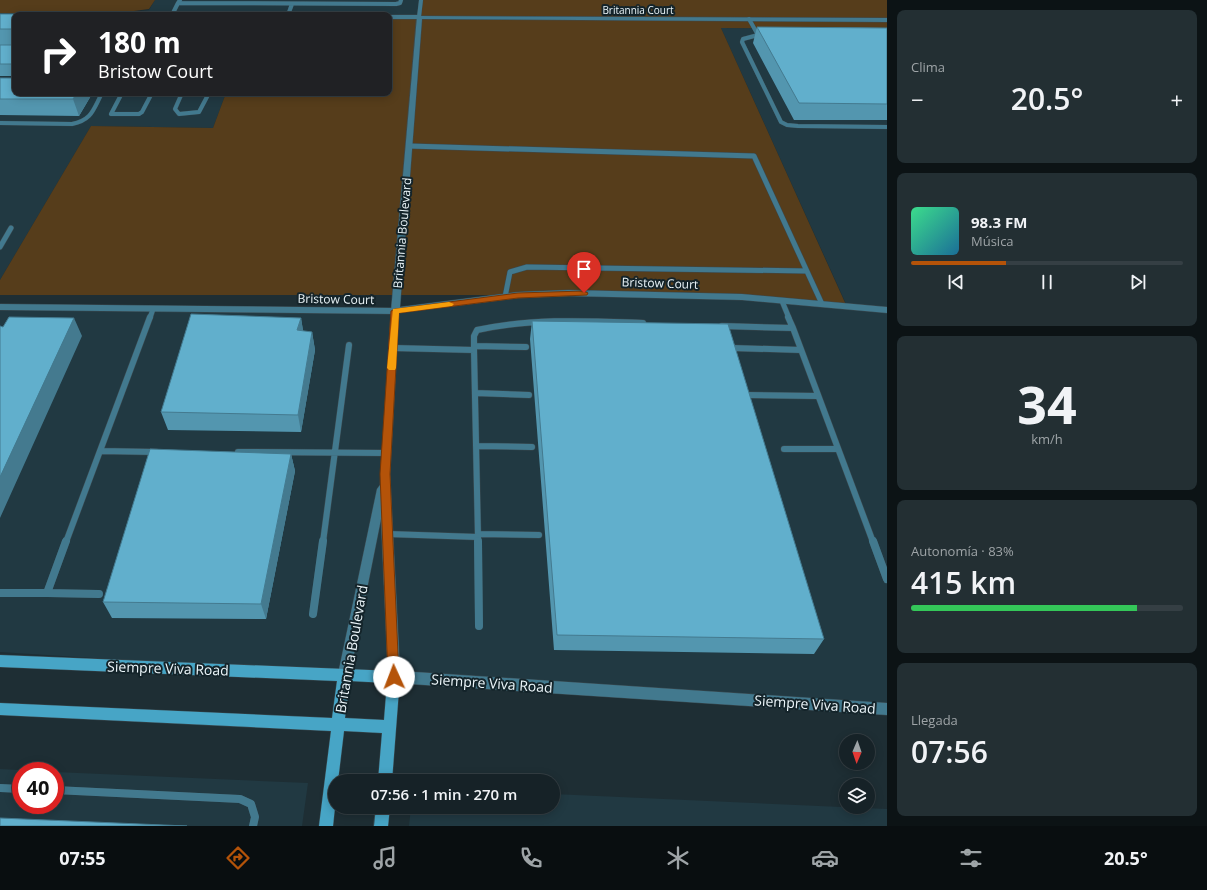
<!DOCTYPE html>
<html lang="es">
<meta charset="utf-8">
<style>
:root{--surface:#162227;--page:#232f33;--text:#f1f3f6;--muted:#9ea4a7;--line:#353f44;--accent:#b45309}
body{margin:0;font-family:"Open Sans",sans-serif;background:var(--page);color:var(--text);height:100vh;display:flex;flex-direction:column;font-size:15px;white-space:nowrap}
*{box-sizing:border-box;margin:0}
p{font-size:13px;color:var(--muted)}
.icon{flex:none;width:22px;height:22px;fill:none;stroke:currentColor;stroke-width:2;stroke-linecap:round;stroke-linejoin:round}
.map{position:relative;flex:1;overflow:hidden}
.sheet{display:flex;flex-direction:column;gap:10px;padding:10px;background:#0c1315;width:320px}
.sheet>*{flex:none}
.top-card{position:absolute;left:12px;top:12px;width:380px;height:84px;border-radius:8px;box-shadow:0 2px 10px #0003,0 0 0 1px var(--line);background:#202124;color:#fff;overflow:hidden}
.needle{width:26px;rotate:182deg}
.fabs{position:absolute;left:839px;top:734px;display:grid;gap:8px}
.fabs a{display:grid;place-items:center;width:36px;height:36px;border-radius:50%;background:var(--surface);box-shadow:0 2px 10px #0003,0 0 0 1px var(--line);font-size:20px}
.speed{position:absolute;left:12px;top:762px;display:flex;gap:8px;font-size:20px;font-weight:700;text-align:center}
.speed>*{display:grid;place-content:center;width:52px;height:52px;border-radius:50%;background:var(--surface);box-shadow:0 2px 10px #0003,0 0 0 1px var(--line);line-height:1}
.speed .limit{border:6px solid #d22;background:#fff;color:#111}
.pin{position:absolute;display:grid;place-items:center;width:34px;height:34px;color:#fff;margin:-41px -17px;border-radius:50% 50% 50% 0;rotate:-45deg;box-shadow:0 0 4px #0007}
.pin .icon{rotate:45deg}
.me{position:absolute;width:44px;margin:-22px;rotate:358deg;stroke-linejoin:round;filter:drop-shadow(0 0 3px #0008)}
.turn{display:flex;align-items:center;gap:14px;height:84px;padding:0 20px;font-size:18px}
.turn .icon{width:52px;height:52px;stroke-width:2.5}
.turn b{display:block;font-size:28px;line-height:34px}
.big{font-size:30px;font-weight:600;line-height:1.1}
.sheet .card{flex:1;display:flex;flex-direction:column;justify-content:center;gap:6px;min-width:0;padding:0 14px;border-radius:8px;background:var(--page)}
.sheet .dial{align-items:center;gap:0}
.dial b{font-size:52px;line-height:1}
.song{display:flex;align-items:center;gap:12px}
.cover{width:48px;height:48px;border-radius:6px;background:linear-gradient(135deg,hsl(150 70% 55%),hsl(200 70% 35%))}
.played{height:4px;border-radius:2px;background:linear-gradient(90deg,var(--accent) 35%,var(--line) 35%)}
.keys{display:flex;justify-content:space-around;direction:ltr}
.heat{display:flex;justify-content:space-between;align-items:center;font-size:22px;direction:ltr}
.charge{height:6px;border-radius:3px;background:linear-gradient(90deg,#34c759 83%,var(--line) 0)}
.trip{position:absolute;left:328px;top:774px;width:232px;height:40px;border-radius:20px;background:var(--surface);box-shadow:0 2px 10px #0003,0 0 0 1px var(--line);font-weight:600;line-height:40px;text-align:center}
.tabs{display:flex;height:64px;justify-content:space-around;align-items:center;background:#090e10;color:var(--muted)}
.tabs .icon{width:28px;height:28px}
.tabs .on{color:var(--accent)}
.tabs b{font-size:18px;color:var(--text)}
main{display:flex;flex:1;min-height:0}
.map>svg:first-child{display:block}
.built{fill:#213942}
.green{fill:#563d1b}
.lines{fill:none;stroke-linecap:round;stroke-linejoin:round}
.service-far3-casing{stroke:#3b4a50;stroke-width:4.5}
.service-far2-casing{stroke:#3b4a50;stroke-width:6}
.service-far1-casing{stroke:#3b4a50;stroke-width:7}
.service-casing{stroke:#3b4a50;stroke-width:8}
.minor-casing{stroke:#3b4a50;stroke-width:1}
.tertiary-casing{stroke:#3b4a50;stroke-width:1}
.secondary-casing{stroke:#3b4a50;stroke-width:1}
.service-far3{stroke:#42798e;stroke-width:4}
.service-far2{stroke:#42798e;stroke-width:5}
.service-far1{stroke:#42798e;stroke-width:6}
.service{stroke:#42798e;stroke-width:8}
.minor{fill:#42798e;fill-rule:evenodd}
.tertiary{fill:#42798e;fill-rule:evenodd}
.secondary{fill:#47a5c6;fill-rule:evenodd}
.wall{fill:#5396af}
.shaded-wall{fill:#447a8f}
.building{fill:#61afcc;stroke:#447a8f}
.route{fill:#b45309;stroke:#753606}
.slow{fill:#f59e0b}
.labels{text-anchor:middle;dominant-baseline:central;stroke-width:4;stroke-linejoin:round;paint-order:stroke}
.far-street-label{font-size:10px;fill:#ebf5f9;stroke:#14242a}
.street-label{font-size:12px;fill:#ebf5f9;stroke:#14242a}
.near-street-label{font-size:14px;fill:#ebf5f9;stroke:#14242a}
</style>
<main>
<div class="map">
<svg width="887" height="826" viewBox="0 0 887 826">
<rect width="100%" height="100%" fill="#1e2e34"/>
<!-- built -->
<path class="built" d="M155,0H419V17L389,15H104L149,10Z
M0,13L85,15H15V93H226L213,128L91,126L0,280Z
M721,28L887,29V709L0,652V307L395,311L518,295L742,297L847,306Z
M0,769L37,771H21V805H55V772L308,783L302,826H0Z
M553,794L887,809V826H409L411,807H553Z"/>
<!-- green -->
<path class="green" d="M0,0H155L149,9L104,15L0,13Z
M421,0H887V29L721,28L847,307L742,297L518,295H0V280L91,126L213,128L226,93H389V17H419Z"/>
<g class="lines">
<!-- service-far3 casing -->
<g class="service-far3-casing">
<path id="service-far3" d="M180,0L178,3L396,4L400,3L401,0
M172,15L178,3
M288,15L292,4
M419,17L421,0
M749,19L758,35L743,39L742,42L781,122L787,125L798,126L887,127
M122,93L111,114H139L142,112L152,93
M182,93L175,109L179,114L199,112L209,93
M0,123L72,124C92,120 93,110 102,93"/>
</g>
<!-- service-far2 casing -->
<g class="service-far2-casing">
<path id="service-far2" d="M409,146L754,156L822,304
M0,247L11,228
M505,297L510,272L527,267L806,271
M782,301L789,318
M150,318L153,309"/>
</g>
<!-- service-far1 casing -->
<g class="service-far1-casing">
<path id="service-far1" d="M722,326L793,328L788,317
M793,328L873,542
M474,346L526,347
M393,348L474,350
M732,348L801,350
M475,393L529,395
M746,395L818,396
M476,446L532,447
M784,449H838
M100,451L156,452
M238,452L386,453
M388,534L478,537V542
M478,534L539,535
M478,537L474,350V336L477,330C532,318 587,321 643,323
M66,542L150,317
M323,542L349,345"/>
</g>
<!-- service casing -->
<g class="service-casing">
<path id="service" d="M478,541L479,626
M873,541L887,579
M0,593H47L66,541
M47,593L99,594
M313,614L323,541
M0,788L21,789
M55,790L240,799L251,804L255,817L253,826"/>
</g>
<!-- minor casing -->
<g class="minor-casing">
<path id="minor" d="M126,13L134,15H123Z
M389,15H419L422,17L419,19H389Z
M0,304L395,308L399,311L395,314L0,310Z"/>
</g>
<!-- tertiary casing -->
<g class="tertiary-casing">
<path id="tertiary" d="M417,16L887,18V22L422,19L400,307L518,292L569,290L742,294L887,307V313L742,300L569,296L518,298L399,313L390,474L400,671L887,703V715L394,683L389,681L388,677L381,519L350,674L349,678L344,680L339,678L338,674L377,489L380,485L391,311Z"/>
</g>
<!-- secondary casing -->
<g class="secondary-casing">
<path id="secondary" d="M0,655L394,671L399,673L400,677L392,781H378L382,733L344,731L338,781H335V807L333,826H319L331,731L0,715V703L332,718L337,681L0,667ZM350,681L387,683L384,720L345,718Z
M376,807H390L388,826H374Z"/>
</g>
<!-- service-far3 -->
<use href="#service-far3" class="service-far3"/>
<!-- service-far2 -->
<use href="#service-far2" class="service-far2"/>
<!-- service-far1 -->
<use href="#service-far1" class="service-far1"/>
<!-- service -->
<use href="#service" class="service"/>
<!-- minor -->
<use href="#minor" class="minor"/>
<!-- tertiary -->
<use href="#tertiary" class="tertiary"/>
<!-- secondary -->
<use href="#secondary" class="secondary"/>
</g>
<!-- wall -->
<path class="wall" d="M0,14H82V15H15V76H0Z
M757,27L887,28V120H794L753,43Z
M0,78L15,93H91L92,94L79,116L0,115Z
M301,318L303,331L312,332L315,350L301,432L168,430L161,412Z
M532,321L824,639L814,654L554,650L530,339Z
M291,454L295,471L266,619L112,618L103,602Z"/>
<!-- shaded-wall -->
<path class="shaded-wall" d="M77,93H91L92,94L79,116L73,99Z
M74,318L82,336L0,518V477Z
M301,318L304,336L297,330Z
M312,332L315,350L301,432L298,415Z
M291,454L295,471L266,619L261,604Z"/>
<!-- building -->
<path class="building" d="M0,14H82L81,15H15V29H0Z
M757,27L887,28V104L799,103Z
M0,45H15V64H0Z
M0,78H15V93H77L73,99H0Z
M191,314L301,318L297,330L312,332L298,415L161,412Z
M9,317L74,318L0,477V326L3,327Z
M532,321L728,324L824,639L557,635Z
M150,449L291,454L261,604L103,602Z
M0,818L187,826H0Z"/>
<!-- route -->
<path class="route" d="M584,291L588,293L587,295L518,298L399,313L390,474L399,677L398,681L394,682L389,681L388,677L380,474L391,311L395,309L518,293Z"/>
<!-- slow -->
<path class="slow" d="M449,302L454,304L452,306L399,313L396,368L395,370H389L387,368L393,309Z"/>
<g class="labels">
<!-- far-street labels -->
<g class="far-street-label">
<text x="638" y="10">Britannia Court</text>
</g>
<!-- street labels -->
<g class="street-label">
<text transform="translate(402 233) rotate(-85)">Britannia Boulevard</text>
<text transform="translate(660 283) rotate(2)">Bristow Court</text>
<text transform="translate(336 299) rotate(1)">Bristow Court</text>
</g>
<!-- near-street labels -->
<g class="near-street-label">
<text transform="translate(351 649) rotate(-80)">Britannia Boulevard</text>
<text transform="translate(168 668) rotate(2)">Siempre Viva Road</text>
<text transform="translate(492 683) rotate(4)">Siempre Viva Road</text>
<text transform="translate(815 704) rotate(4)">Siempre Viva Road</text>
</g>
</g>
</svg>
<div class="fabs">
<a><svg class="needle" viewBox="-14 -14 28 28"><path d="M0-13l5 13h-10z" fill="#e53935"/><path d="M0 13l5-13h-10z" fill="#9ea4a7"/></svg></a>
<a><svg class="icon" aria-label="layers" viewBox="0 0 24 24"><path d="M12 4l9 5-9 5-9-5zM3 14l9 5 9-5"/></svg></a>
</div>
<div class="speed"><div class="limit">40</div></div>
<div class="pin" style="left:584px;top:293px;background:#d93025"><svg class="icon" aria-label="arrive" viewBox="0 0 24 24"><path d="M6 21V4h12l-3 4 3 4H6"/></svg></div>
<svg class="me" style="left:394px;top:677px" viewBox="-20 -20 40 40"><circle r="19" fill="#fff"/><path d="M0-13L10 11 0 6-10 11z" fill="#b45309"/></svg>
<div class="trip">07:56 · 1 min · 270 m</div>
<div class="top-card">
<div class="turn"><svg class="icon" aria-label="right" viewBox="0 0 24 24"><path d="M7 20v-9h11M14 6l5 5-5 5"/></svg><div><b>180 m</b>Bristow Court</div></div>
</div>
</div>
<section class="sheet">
<div class="card"><p>Clima</p>
<div class="heat"><a>−</a><b class="big">20.5°</b><a>+</a></div>
</div>
<div class="card">
<div class="song"><i class="cover"></i><div><b>98.3 FM</b><p>Música</p></div></div>
<div class="played"></div>
<div class="keys"><svg class="icon" aria-label="previous" viewBox="0 0 24 24"><path d="M18 5L8 12l10 7zM5 5v14"/></svg><svg class="icon" aria-label="pause" viewBox="0 0 24 24"><path d="M8 5v14M16 5v14"/></svg><svg class="icon" aria-label="next" viewBox="0 0 24 24"><path d="M6 5l10 7-10 7zM19 5v14"/></svg></div>
</div>
<div class="card dial"><b>34</b><p>km/h</p></div>
<div class="card"><p>Autonomía · 83%</p><b class="big">415 km</b><div class="charge"></div></div>
<div class="card"><p>Llegada</p><b class="big">07:56</b></div>
</section>
</main>
<nav class="tabs">
<b>07:55</b>
<svg class="icon on" aria-label="directions" viewBox="0 0 24 24"><path d="M12 3l9 9-9 9-9-9zM9 14v-3h6M13 9l2 2-2 2"/></svg>
<svg class="icon" aria-label="music" viewBox="0 0 24 24"><path d="M9 18V5l10-2v13"/><circle cx="6" cy="18" r="3"/><circle cx="16" cy="16" r="3"/></svg>
<svg class="icon" aria-label="phone" viewBox="0 0 24 24"><path d="M5 4h4l2 5-3 2q2 4 5 5l2-3 5 2v4C11 20 4 13 5 4z"/></svg>
<svg class="icon" aria-label="climate" viewBox="0 0 24 24"><path d="M12 3v18M4 7l16 10M4 17L20 7"/></svg>
<svg class="icon" aria-label="car" viewBox="0 0 24 24"><path d="M5 17H2v-5l4-1 3-4h7l3 4 3 1v5h-3M9 17h6M6 11h13"/><circle cx="7" cy="17" r="2"/><circle cx="17" cy="17" r="2"/></svg>
<svg class="icon" aria-label="filters" viewBox="0 0 24 24"><path d="M4 7h16M4 17h16"/><circle cx="9" cy="7" r="2"/><circle cx="15" cy="17" r="2"/></svg>
<b>20.5°</b>
</nav>
